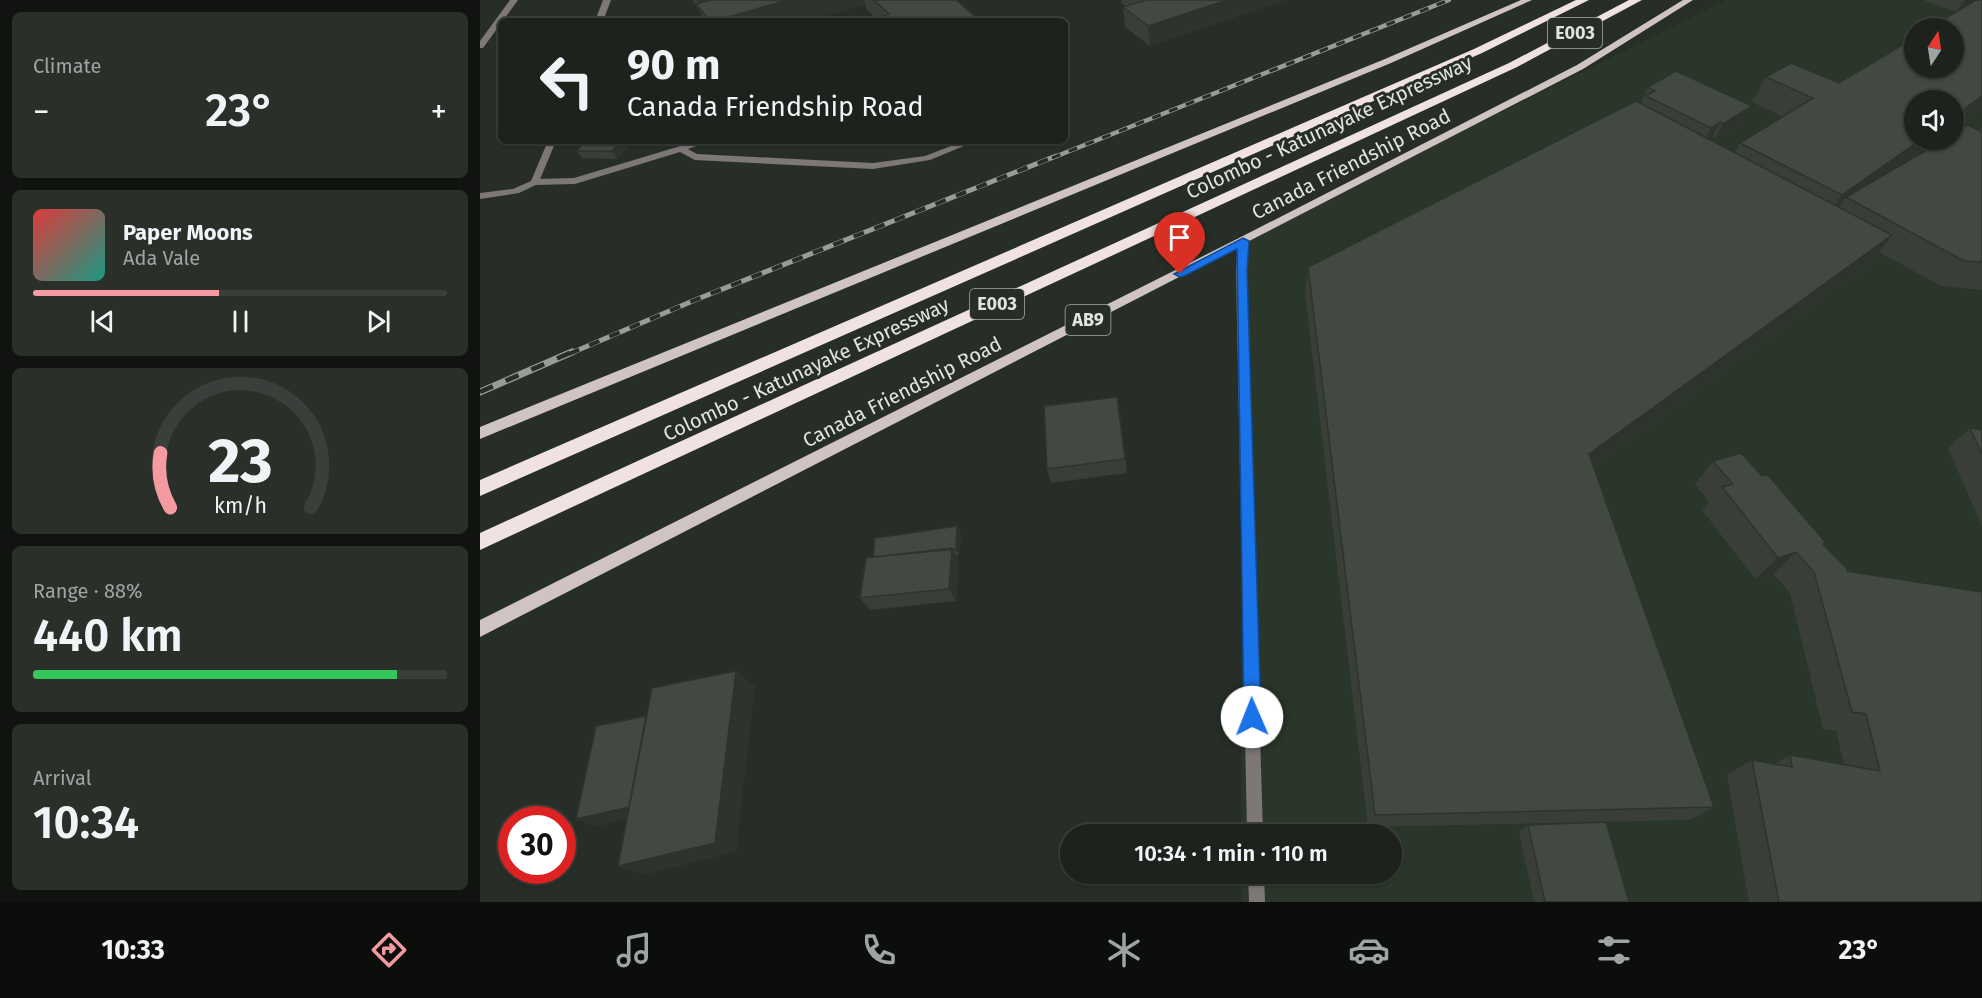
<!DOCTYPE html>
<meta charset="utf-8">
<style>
:root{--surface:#1d221d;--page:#2a2f2a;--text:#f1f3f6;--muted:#a0a4a4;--line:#3b3f3b;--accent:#f49aa0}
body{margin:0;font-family:"Fira Sans",sans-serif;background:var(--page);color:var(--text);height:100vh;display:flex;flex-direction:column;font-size:22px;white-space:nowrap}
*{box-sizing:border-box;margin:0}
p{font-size:20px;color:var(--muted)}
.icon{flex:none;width:33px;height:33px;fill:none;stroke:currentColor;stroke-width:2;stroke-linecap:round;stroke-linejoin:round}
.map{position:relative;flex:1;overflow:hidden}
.sheet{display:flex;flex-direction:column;gap:12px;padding:12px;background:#101310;width:480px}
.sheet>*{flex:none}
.top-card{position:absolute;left:18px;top:18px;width:570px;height:126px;border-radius:9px;box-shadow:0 2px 4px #0004,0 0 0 2px var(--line);background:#1d221d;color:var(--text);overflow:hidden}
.needle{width:39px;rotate:12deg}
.buttons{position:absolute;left:1424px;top:18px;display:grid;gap:12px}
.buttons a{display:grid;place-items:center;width:60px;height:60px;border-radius:50%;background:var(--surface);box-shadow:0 2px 4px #0004,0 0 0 2px var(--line);font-size:30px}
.speed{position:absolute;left:18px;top:806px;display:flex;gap:12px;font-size:30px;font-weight:700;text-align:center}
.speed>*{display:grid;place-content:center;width:78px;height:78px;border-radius:50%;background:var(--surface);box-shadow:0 2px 4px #0004,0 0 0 2px var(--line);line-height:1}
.speed .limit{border:9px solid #d22;background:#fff;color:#111}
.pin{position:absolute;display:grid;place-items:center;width:51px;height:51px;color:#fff;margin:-62px -26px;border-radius:50% 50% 50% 0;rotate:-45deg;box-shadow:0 0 6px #0007}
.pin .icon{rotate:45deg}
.me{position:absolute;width:66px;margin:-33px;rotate:359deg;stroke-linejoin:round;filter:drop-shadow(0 0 4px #0008)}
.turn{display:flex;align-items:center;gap:21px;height:126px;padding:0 30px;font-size:27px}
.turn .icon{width:78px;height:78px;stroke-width:2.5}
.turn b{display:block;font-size:42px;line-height:51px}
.big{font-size:45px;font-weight:600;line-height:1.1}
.sheet .tile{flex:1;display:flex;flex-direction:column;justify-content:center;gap:9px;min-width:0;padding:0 21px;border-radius:9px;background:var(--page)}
.sheet .dial{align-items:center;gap:0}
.dial svg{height:156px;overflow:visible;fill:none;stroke:var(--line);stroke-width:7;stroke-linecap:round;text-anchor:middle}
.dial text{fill:var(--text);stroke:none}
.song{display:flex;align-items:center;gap:18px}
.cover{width:72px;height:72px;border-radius:9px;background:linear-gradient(135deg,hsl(0 70% 55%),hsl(170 70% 35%))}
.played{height:6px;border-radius:3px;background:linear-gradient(90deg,var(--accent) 45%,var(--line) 45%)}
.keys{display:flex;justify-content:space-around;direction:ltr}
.heat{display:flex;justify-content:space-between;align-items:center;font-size:33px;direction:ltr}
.charge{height:9px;border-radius:4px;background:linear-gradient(90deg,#34c759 88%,var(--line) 0)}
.trip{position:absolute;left:580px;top:824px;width:342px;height:60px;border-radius:30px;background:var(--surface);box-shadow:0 2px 4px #0004,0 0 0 2px var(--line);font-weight:600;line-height:60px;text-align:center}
.menu{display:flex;height:96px;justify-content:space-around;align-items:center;background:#0c0e0c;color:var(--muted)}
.menu .icon{width:42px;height:42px}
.menu .current{color:var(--accent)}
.menu b{font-size:27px;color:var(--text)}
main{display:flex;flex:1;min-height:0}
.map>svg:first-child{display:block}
.built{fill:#2a362a;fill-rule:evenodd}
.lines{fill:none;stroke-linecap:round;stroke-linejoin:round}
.lane{fill:#7d7778;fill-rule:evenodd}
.street{fill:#7d7778;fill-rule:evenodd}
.primary{fill:#d0c3c4;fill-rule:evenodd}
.highway{fill:#f0e2e2;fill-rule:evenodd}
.rail-far2-casing{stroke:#989d97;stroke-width:4.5}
.rail-far1-casing{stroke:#989d97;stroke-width:5}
.rail-casing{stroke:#989d97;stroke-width:7}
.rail-far2{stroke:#272e27;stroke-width:3;stroke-dasharray:9;stroke-linecap:butt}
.rail-far1{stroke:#272e27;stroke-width:4;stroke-dasharray:11;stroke-linecap:butt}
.rail{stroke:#272e27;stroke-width:4.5;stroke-dasharray:14;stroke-linecap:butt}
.wall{fill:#393f38}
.shaded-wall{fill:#2e332e}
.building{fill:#424941;stroke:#2e332e;stroke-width:1.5}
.route{fill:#1a73e8;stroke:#114b97;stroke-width:1.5}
.labels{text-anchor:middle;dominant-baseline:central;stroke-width:6;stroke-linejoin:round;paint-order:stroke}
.shield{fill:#272e27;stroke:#a9aea8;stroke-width:1.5}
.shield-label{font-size:18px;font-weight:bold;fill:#e1e5e0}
.street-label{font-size:20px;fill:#e1e5e0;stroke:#272e27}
</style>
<main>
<section class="sheet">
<div class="tile"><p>Climate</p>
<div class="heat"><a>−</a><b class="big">23°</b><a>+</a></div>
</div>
<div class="tile">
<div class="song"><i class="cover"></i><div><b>Paper Moons</b><p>Ada Vale</p></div></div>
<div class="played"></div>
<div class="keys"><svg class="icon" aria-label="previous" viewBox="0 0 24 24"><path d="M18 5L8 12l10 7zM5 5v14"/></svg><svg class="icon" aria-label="pause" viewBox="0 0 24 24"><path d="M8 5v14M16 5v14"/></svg><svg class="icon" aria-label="next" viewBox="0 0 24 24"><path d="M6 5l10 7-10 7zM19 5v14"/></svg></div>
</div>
<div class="tile dial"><svg viewBox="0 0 100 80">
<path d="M14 69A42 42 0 1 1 86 69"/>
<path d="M14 69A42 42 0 0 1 9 41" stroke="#f49aa0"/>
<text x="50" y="56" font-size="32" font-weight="700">23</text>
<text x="50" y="72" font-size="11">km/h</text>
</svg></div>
<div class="tile"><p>Range · 88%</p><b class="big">440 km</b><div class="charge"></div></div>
<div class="tile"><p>Arrival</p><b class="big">10:34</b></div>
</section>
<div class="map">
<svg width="1502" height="902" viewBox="0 0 1502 902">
<rect width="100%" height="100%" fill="#272e27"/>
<!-- built -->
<path class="built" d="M1246,0H1502V902H761V873H912V834H761L763,241ZM1434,28H1473V68H1434ZM1434,100H1473V140H1434Z"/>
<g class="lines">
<!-- lane -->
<path class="lane" d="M30,0H38L3,48H0V41Z
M217,141H230L208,149L217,154L393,163L445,156L484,141H496L450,160L393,169L215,160L200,152L95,184L55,185L50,182L55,179L94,178Z"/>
<!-- street -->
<path class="street" d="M123,0H131L123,21H115Z
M68,141H76L58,184L39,193L0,199V193L33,189L51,181Z
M763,238L768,241L766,270L783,834H767L756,270L758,241Z
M768,873H784L785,902H769Z"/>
<!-- primary -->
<path class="primary" d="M1041,0H1052L911,63L0,439V427L905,59Z
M1203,0H1213L1103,69L0,637V620L759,238L1097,65Z"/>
<!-- highway -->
<path class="highway" d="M1096,0H1109L1002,53L0,496V480L994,49Z
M1149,0H1162L1037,67L0,550V533L1029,63Z"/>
<!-- rail-far2 casing -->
<g class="rail-far2-casing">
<path id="rail-far2" d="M572,158L969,0"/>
</g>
<!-- rail-far1 casing -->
<g class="rail-far1-casing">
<path id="rail-far1" d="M89,354L215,300L576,156"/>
</g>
<!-- rail casing -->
<g class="rail-casing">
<path id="rail" d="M0,392L92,352"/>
</g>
<!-- rail-far2 -->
<use href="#rail-far2" class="rail-far2"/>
<!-- rail-far1 -->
<use href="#rail-far1" class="rail-far1"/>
<!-- rail -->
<use href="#rail" class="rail"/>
</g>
<!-- wall -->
<path class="wall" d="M212,0H476L497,21H399L387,10L385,4L329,21H225L220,12Z
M641,0H805L670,46L645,27L643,7L646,6L641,3Z
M1445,0H1502V108L1473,128V100L1434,140H1457L1425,163L1499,130L1502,127V290L1461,286L1399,252L1392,261L1113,465L1234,807L1210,820L888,827L825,293L828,267L1162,104L1163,102L1162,101L1168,87L1264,121L1235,138L1233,137L1229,139L1255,153L1260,143L1304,117L1272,102L1286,77L1359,83L1476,12L1445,1Z
M152,142L137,159L102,158L97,151Z
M640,411L647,473L571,483L567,469Z
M1490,428L1502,430V527L1468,448Z
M1233,461L1282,476L1367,572L1502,902H1269L1247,775L1272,760L1294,764L1310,755L1364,764L1356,731L1343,729L1310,593L1293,574L1275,579L1222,510L1229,502L1215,484Z
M477,526L481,533L479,555L476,556L479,561L476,601L390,610L380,598L393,557Z
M1048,825L1149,902H1054L1039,832Z"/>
<!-- shaded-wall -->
<path class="shaded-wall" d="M308,0H384L385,4L329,21H234Z
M747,0H805L670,46L668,26Z
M1485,0H1496L1476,12Z
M496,17L497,21H482Z
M1502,96V108L1473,128V117Z
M1272,106L1264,121L1235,138L1243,124Z
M1240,122L1233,137L1224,143L1231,128Z
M1440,140H1457L1372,200L1366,197L1357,211L1344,220L1362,195Z
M141,141L152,142L137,159L132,151Z
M1412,235L1392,261L1095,478L1109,454Z
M637,397L640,411L647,473L645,459Z
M477,526L481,533L479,555L476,549Z
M472,548L479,561L476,601L469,589Z
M1316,552L1293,574L1275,579L1298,558Z
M256,671L275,686L256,852L164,875L138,866Z
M152,807L170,814L115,827L96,819Z"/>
<!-- building -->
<path class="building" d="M217,0H228L219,2Z
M232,0H308L234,21H230L216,4Z
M394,0H476L496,17L482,21H401L403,20L399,17L409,14Z
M663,0H747L668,26L643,7L664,1Z
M1496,0H1502V96L1473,117V100H1434V140H1440L1362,195L1260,143L1333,98L1286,77L1311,63L1359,83L1434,38V68H1473V28H1449Z
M1196,71L1272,106L1243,124L1240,122L1231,128L1166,96L1175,91L1168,87Z
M1156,101L1412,235L1109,454L1234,807L895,815L828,267Z
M1488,125L1502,132V262L1484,261L1366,197L1464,140H1473V134Z
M105,141H141L132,151H97Z
M637,397L645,459L567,469L564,406Z
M1490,428L1502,430V454Z
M1261,453L1282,476L1288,475L1346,543L1343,544L1369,571H1366L1502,592V902H1299L1272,760L1312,767L1310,755L1400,771L1386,714L1372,712L1334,572L1316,552L1298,558L1242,487L1253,484L1233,461Z
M477,526L476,549L393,557L395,538Z
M472,548L469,589L380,598L386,558Z
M256,671L235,843L138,866L172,688Z
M166,716L149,807L96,819L116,726Z
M1126,822L1149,902H1065L1048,825Z"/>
<!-- route -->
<path class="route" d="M763,238L769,241L767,270L781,717L778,723L772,725L766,723L764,717L757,249L704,276L700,277L694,274Z"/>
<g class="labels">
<!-- shield labels -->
<g class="shield">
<rect x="1068" y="18" width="54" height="30" rx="4.5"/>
<rect x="490" y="289" width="54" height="30" rx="4.5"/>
<rect x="585.5" y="305" width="45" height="30" rx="4.5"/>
</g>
<g class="shield-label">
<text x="1095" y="33">E003</text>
<text x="517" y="304">E003</text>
<text x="608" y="320">AB9</text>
</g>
<!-- street labels -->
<g class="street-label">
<text transform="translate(849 127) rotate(-25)">Colombo - Katunayake Expressway</text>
<text transform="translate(871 164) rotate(-27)">Canada Friendship Road</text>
<text transform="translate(326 369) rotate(-25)">Colombo - Katunayake Expressway</text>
<text transform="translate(422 392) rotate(-27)">Canada Friendship Road</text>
</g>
</g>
</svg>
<div class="buttons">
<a><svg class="needle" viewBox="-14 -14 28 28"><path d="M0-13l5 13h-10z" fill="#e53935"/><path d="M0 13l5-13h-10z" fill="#a0a4a4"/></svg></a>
<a><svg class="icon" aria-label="sound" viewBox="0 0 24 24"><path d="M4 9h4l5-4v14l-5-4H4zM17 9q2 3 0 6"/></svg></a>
</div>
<div class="speed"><div class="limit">30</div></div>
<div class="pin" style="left:700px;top:274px;background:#d93025"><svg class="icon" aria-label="arrive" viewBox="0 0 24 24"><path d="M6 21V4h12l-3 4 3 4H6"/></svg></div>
<svg class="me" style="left:772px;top:717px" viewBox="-20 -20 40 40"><circle r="19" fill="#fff"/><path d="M0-13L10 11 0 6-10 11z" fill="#1a73e8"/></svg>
<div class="trip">10:34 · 1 min · 110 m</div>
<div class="top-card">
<div class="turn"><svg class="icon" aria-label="left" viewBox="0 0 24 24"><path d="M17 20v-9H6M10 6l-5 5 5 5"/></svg><div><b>90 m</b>Canada Friendship Road</div></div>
</div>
</div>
</main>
<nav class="menu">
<b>10:33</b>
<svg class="icon current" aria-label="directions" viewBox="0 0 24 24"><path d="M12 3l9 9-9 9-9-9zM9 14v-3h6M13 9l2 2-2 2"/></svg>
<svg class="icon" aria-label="music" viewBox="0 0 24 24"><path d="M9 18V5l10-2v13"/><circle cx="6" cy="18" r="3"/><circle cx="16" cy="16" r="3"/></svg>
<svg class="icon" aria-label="phone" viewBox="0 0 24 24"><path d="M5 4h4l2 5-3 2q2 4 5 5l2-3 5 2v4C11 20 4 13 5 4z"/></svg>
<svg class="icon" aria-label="climate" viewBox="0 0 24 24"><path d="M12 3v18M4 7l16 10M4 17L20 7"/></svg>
<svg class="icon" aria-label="car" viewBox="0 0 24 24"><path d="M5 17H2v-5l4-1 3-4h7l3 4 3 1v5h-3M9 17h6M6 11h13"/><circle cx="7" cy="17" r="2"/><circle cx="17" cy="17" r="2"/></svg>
<svg class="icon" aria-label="filters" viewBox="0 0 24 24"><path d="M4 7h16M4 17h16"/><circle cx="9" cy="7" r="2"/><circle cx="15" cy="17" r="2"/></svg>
<b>23°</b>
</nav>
